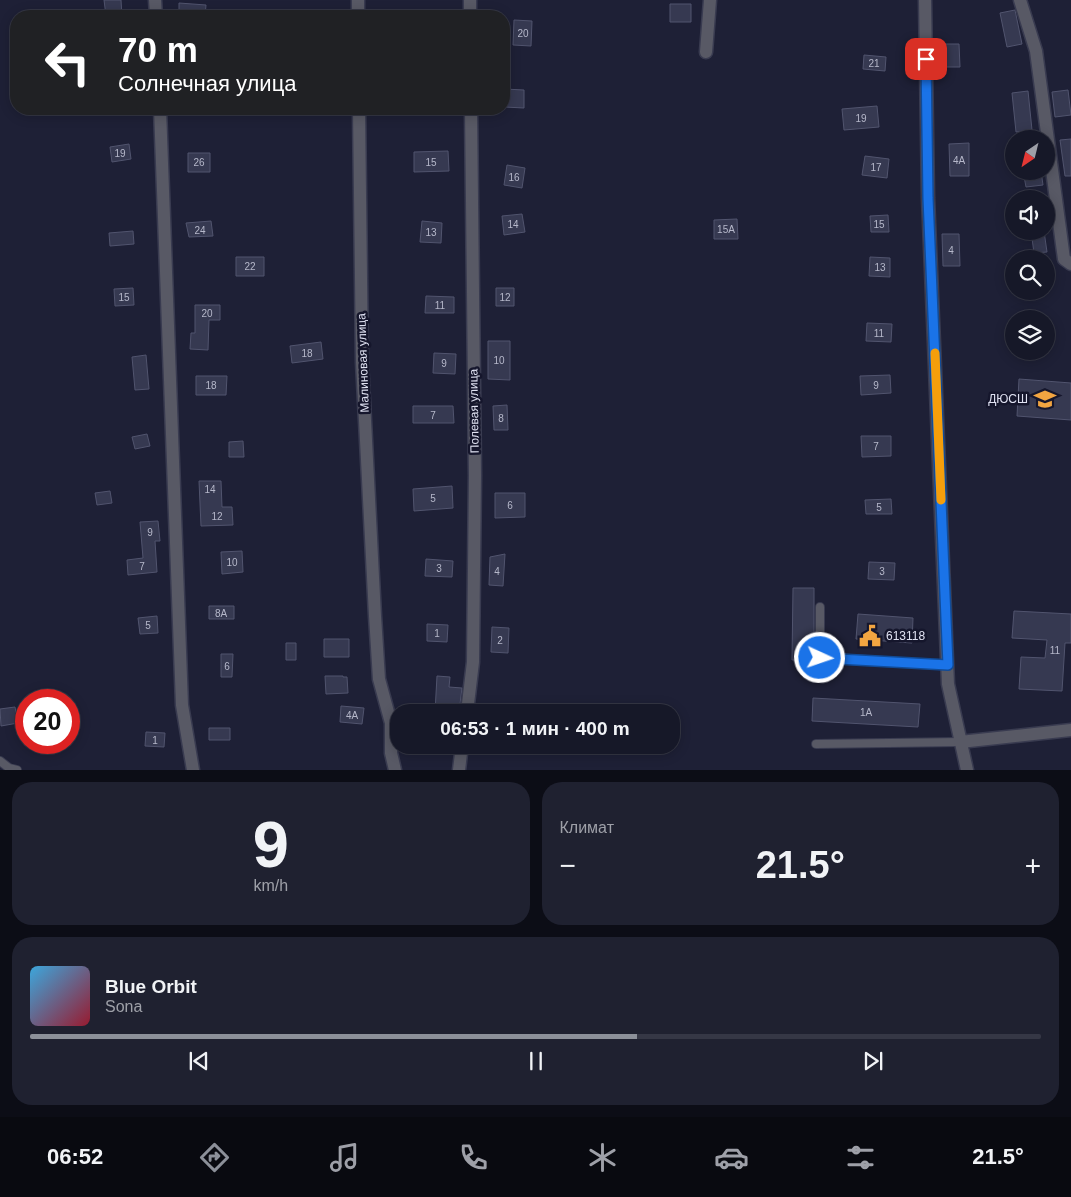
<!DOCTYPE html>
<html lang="ru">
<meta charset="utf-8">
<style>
:root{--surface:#161828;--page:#1f2130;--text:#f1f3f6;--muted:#9ea0a8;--line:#353745;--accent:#8c9099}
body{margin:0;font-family:Arial,sans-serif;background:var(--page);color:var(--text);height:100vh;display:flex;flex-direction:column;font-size:19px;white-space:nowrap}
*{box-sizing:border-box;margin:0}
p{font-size:16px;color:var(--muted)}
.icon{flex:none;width:28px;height:28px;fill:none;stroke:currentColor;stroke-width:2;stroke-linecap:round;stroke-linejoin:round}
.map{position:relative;height:770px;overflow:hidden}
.details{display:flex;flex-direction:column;gap:12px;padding:12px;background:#0c0d16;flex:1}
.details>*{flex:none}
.banner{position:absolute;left:10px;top:10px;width:500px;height:105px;border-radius:20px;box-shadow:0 2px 12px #0003,0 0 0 1px var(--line);background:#202124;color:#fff;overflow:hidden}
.needle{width:32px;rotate:215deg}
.fabs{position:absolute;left:1005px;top:130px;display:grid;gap:10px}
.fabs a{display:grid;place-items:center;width:50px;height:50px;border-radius:50%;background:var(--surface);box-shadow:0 2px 12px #0003,0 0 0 1px var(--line);font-size:25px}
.speed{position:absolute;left:15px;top:689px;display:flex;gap:10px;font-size:25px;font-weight:700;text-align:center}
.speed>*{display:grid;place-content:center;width:65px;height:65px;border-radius:50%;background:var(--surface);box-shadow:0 2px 12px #0003,0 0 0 1px var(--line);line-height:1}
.speed .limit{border:8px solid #d22;background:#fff;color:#111}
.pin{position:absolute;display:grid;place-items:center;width:42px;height:42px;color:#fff;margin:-21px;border-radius:10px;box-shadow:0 2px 8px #0006}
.me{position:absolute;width:55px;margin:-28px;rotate:93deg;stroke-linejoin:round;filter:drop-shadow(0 0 4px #0008)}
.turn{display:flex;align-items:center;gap:18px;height:105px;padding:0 25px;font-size:22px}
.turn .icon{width:65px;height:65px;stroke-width:2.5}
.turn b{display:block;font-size:35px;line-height:42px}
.big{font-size:38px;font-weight:600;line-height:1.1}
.details .card{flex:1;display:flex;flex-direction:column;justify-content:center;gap:8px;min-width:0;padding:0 18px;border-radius:20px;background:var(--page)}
.details .dial{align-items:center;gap:0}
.dial b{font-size:65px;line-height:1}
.song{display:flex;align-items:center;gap:15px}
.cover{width:60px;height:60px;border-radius:8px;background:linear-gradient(135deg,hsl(200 70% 55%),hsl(350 70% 35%))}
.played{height:5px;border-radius:2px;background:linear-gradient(90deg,var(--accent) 60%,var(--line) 60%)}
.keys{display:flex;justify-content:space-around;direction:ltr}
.heat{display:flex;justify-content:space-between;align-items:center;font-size:28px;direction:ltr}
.details .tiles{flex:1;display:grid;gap:12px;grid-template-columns:1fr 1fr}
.card:last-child{grid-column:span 2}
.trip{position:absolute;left:390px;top:704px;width:290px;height:50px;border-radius:20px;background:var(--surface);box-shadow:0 2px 12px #0003,0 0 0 1px var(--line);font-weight:600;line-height:50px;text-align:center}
.dock{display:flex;height:80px;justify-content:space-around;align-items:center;background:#090a10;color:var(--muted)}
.dock .icon{width:35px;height:35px}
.dock .current{color:var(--accent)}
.dock b{font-size:22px;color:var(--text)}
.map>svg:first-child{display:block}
.building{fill:#363951;stroke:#51546e}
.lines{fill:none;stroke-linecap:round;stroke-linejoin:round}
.lane-casing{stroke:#393b50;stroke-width:10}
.street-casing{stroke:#393b50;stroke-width:15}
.lane{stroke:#585965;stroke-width:8}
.street{stroke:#585965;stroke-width:12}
.route-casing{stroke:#114b97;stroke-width:12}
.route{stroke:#1a73e8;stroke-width:9}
.slow{stroke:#f59e0b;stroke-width:9}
.labels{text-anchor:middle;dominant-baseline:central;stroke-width:5;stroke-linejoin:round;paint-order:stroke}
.number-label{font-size:10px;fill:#b6b8ca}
.street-label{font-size:12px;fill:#e0e2f2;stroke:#15162c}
.poi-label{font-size:12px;fill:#e0e2f2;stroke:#15162c;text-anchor:end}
</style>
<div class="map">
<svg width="1071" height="770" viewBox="0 0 1071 770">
<rect width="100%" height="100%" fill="#1e2036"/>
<!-- building -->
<path class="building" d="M104,0H121L122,16H106Z
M179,3L206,5L205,16H179Z
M670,4H691V22H670Z
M1015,10L1022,44L1007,47L1000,13Z
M514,20L532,21L531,46L513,45Z
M945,44H959L960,67H946Z
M864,55L886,57L885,71L863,69Z
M504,89L524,90V108L504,107Z
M1068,90L1071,115L1055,117L1052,92Z
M1028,91L1032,130L1016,132L1012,93Z
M877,106L879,127L844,130L842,109Z
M1071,139V176H1065L1060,140Z
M969,143V176H950L949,144Z
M129,144L131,159L112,162L110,147Z
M448,151L449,171L414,172V152Z
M188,153H210V172H188Z
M865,156L889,159L887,178L862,175Z
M507,165L525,168L522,188L504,185Z
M1023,171H1041L1043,185L1026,187Z
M522,214L525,232L504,235L502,216Z
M888,215L889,232H871L870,216Z
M737,219L738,239H714V220Z
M211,221L213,236L189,237L186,223Z
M422,221L442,223L441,243L420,242Z
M133,231L134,244L110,246L109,233Z
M1031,231H1044L1047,252L1034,253Z
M942,234H959L960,266H943Z
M236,257H264V276H236Z
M870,257L890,258V277L869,276Z
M133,288L134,305L115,306L114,289Z
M496,288H514V306H496Z
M426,296L454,297V313H425Z
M195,305H220V320H209L208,350L190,349L191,333H195Z
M867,323L892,324L891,342L866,341Z
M488,341H510V380L488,379Z
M321,342L323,359L292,363L290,346Z
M434,353L456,354L455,374L433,373Z
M146,355L149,389L135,390L132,357Z
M890,375L891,393L861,395L860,376Z
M196,376H227L226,395H196Z
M1019,379L1071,383V420L1017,416Z
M507,405L508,430H494L493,406Z
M413,406H453L454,423H413Z
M147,434L150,446L135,449L132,437Z
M861,436H891V456L862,457Z
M243,441L244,457H229V442Z
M199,481H221L222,507H232L233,525L201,526Z
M452,486L453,508L414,511L413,489Z
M110,491L112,503L97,505L95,493Z
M495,493H525V517L495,518Z
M891,499L892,514H866L865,500Z
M158,521L160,541H155L157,572L128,575L127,560L143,558L140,522Z
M242,551L243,572L222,574L221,552Z
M505,554L503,586L489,585L490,557Z
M426,559L453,561L452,577L425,576Z
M869,562L895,563L894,580L868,579Z
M793,588H814V660H792Z
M209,606H234V619H209Z
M1014,611L1071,614V643H1065L1062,691L1019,689L1021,657L1045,658L1047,640L1012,638Z
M858,614L913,618L912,643L856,639Z
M157,616L158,633L140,634L138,618Z
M427,624L448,625L447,642L427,641Z
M492,627L509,628L508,653L491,652Z
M324,639H349V657H324Z
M286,643H296V660H286Z
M221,654H233L232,677H221Z
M325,676H343V677H347L348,693L326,694Z
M437,676L450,677L449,687L462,688L459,712H435Z
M813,698L920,704L918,727L812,721Z
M341,706L364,708L362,724L340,722Z
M15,707L18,723L1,726L0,709Z
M209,728H230V740H209Z
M146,732L165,733L164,747L145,746Z"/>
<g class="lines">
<!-- lane casing -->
<g class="lane-casing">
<path id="lane" d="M820,607V657L948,665
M816,744L960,742
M0,761L9,768L17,770"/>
</g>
<!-- street casing -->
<g class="street-casing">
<path id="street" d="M155,0L156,16
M358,0V16
M470,0V16
M925,0L928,198L948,684L967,770
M1020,0L1036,51L1064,259L1071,264
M706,52L710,0
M160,109L182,705L193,770
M359,109L362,362L375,616L379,679L391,723V753L395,770
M467,712L473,662L475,475L471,109
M960,742L1071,730
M459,770L462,745"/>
</g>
<!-- lane -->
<use href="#lane" class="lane"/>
<!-- street -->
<use href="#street" class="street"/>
</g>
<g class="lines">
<!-- route casing -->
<g class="route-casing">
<path id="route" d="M820,658L948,665L928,198L926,59"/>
</g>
<!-- route -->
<use href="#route" class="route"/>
<!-- slow -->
<path class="slow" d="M935,353L941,500"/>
</g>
<!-- icons -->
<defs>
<g id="school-bare" transform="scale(1.725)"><path d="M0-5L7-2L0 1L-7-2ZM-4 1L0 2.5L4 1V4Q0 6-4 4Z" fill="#f2a541" stroke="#15162c" stroke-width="2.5" paint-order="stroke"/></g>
<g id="civic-bare" transform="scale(1.725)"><path d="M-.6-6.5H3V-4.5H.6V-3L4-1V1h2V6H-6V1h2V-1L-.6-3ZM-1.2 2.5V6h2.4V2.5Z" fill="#f2a541" stroke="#15162c" stroke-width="2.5" paint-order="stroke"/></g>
</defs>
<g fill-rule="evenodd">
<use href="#school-bare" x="1045" y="399"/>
<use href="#civic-bare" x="870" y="636"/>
</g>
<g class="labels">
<!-- number labels -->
<g class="number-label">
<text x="523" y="33">20</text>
<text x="874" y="63">21</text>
<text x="861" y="118">19</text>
<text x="120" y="153">19</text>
<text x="959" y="160">4А</text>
<text x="199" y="162">26</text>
<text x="431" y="162">15</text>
<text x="876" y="167">17</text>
<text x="514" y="177">16</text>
<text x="513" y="224">14</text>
<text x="879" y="224">15</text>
<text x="726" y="229">15А</text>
<text x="200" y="230">24</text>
<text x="431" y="232">13</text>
<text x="951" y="250">4</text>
<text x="250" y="266">22</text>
<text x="880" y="267">13</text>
<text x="124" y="297">15</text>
<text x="505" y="297">12</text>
<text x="440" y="305">11</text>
<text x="207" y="313">20</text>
<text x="879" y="333">11</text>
<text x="307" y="353">18</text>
<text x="499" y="360">10</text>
<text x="444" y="363">9</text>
<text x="211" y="385">18</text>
<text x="876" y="385">9</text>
<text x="433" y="415">7</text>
<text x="501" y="418">8</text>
<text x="876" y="446">7</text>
<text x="210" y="489">14</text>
<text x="433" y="498">5</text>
<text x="510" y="505">6</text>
<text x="879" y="507">5</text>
<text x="217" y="516">12</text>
<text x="150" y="532">9</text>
<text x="232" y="562">10</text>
<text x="142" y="566">7</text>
<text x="439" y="568">3</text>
<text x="497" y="571">4</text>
<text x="882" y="571">3</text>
<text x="221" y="613">8А</text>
<text x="148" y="625">5</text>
<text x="437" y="633">1</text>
<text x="500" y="640">2</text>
<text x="1055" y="650">11</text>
<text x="227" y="666">6</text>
<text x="866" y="712">1А</text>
<text x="352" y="715">4А</text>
<text x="155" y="740">1</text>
</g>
<!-- street labels -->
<g class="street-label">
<text transform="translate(363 363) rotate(-92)">Малиновая улица</text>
<text transform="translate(474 411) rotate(-91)">Полевая улица</text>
</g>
<!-- poi labels -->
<g class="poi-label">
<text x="1028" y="399">ДЮСШ</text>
<text x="886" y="636" text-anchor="start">613118</text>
</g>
</g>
</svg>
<div class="fabs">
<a><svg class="needle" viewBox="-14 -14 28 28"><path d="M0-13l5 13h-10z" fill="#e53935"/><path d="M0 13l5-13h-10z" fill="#9ea0a8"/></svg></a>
<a><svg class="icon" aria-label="sound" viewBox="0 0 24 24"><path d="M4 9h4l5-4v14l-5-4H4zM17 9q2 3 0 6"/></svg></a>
<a><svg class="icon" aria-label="search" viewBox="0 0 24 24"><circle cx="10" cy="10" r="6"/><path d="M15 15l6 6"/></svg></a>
<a><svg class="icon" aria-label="layers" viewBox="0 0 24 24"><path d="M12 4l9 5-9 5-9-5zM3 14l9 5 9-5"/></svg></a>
</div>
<div class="speed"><div class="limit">20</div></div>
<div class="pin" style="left:926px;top:59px;background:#d93025"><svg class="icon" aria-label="arrive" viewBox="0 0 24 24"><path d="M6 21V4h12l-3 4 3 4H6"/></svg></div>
<svg class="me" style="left:820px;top:658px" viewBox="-20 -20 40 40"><circle r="17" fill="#1a73e8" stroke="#fff" stroke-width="3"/><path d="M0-11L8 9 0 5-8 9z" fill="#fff"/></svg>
<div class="trip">06:53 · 1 мин · 400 m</div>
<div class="banner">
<div class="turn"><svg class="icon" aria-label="left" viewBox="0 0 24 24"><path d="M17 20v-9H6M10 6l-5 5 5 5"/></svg><div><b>70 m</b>Солнечная улица</div></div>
</div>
</div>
<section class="details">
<div class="tiles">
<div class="card dial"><b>9</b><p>km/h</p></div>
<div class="card"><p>Климат</p>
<div class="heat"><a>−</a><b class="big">21.5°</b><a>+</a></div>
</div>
<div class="card">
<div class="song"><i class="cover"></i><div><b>Blue Orbit</b><p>Sona</p></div></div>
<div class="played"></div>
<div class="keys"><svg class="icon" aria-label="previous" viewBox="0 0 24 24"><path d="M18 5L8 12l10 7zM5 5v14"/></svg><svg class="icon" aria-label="pause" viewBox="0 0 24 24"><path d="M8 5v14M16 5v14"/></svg><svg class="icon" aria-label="next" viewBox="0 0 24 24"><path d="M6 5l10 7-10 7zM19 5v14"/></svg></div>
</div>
</div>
</section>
<nav class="dock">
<b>06:52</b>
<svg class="icon current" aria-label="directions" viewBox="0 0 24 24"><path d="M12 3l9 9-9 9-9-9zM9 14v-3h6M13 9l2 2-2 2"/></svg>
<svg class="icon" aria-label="music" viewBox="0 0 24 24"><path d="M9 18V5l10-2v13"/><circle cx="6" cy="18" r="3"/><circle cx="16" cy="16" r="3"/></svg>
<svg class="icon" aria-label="phone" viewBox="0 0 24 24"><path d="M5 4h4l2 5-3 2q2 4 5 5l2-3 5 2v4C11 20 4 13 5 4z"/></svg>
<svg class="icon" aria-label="climate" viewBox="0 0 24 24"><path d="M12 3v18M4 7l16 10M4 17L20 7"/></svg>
<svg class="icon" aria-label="car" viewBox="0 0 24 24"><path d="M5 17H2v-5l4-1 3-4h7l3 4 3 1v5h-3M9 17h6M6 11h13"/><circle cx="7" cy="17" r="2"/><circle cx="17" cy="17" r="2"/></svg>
<svg class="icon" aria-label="filters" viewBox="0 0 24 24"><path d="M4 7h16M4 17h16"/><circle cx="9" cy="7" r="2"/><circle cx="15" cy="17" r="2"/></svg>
<b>21.5°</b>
</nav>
